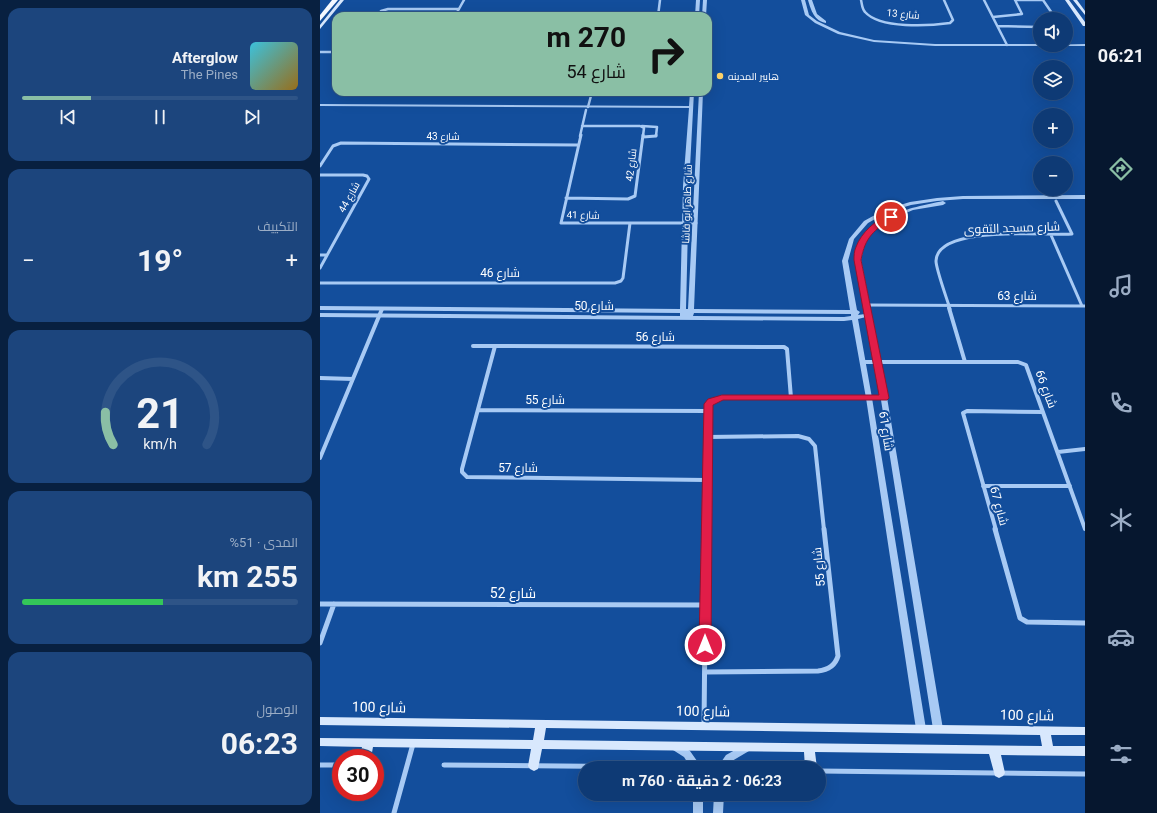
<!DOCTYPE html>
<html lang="ar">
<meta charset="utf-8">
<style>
:root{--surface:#0e3a75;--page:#1c457d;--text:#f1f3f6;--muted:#9badc5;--line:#2e5487;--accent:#8abfa5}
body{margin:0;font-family:Roboto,Cairo,sans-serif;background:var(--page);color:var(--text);direction:rtl;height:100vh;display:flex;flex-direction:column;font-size:15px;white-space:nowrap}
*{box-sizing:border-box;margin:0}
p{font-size:13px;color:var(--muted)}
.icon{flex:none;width:22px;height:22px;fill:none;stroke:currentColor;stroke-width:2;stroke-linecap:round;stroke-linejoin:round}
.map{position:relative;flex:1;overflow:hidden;direction:ltr}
.panel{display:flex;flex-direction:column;gap:8px;padding:8px;background:#082040;width:320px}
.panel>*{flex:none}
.hud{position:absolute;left:12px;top:12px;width:380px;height:84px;border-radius:12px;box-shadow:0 4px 16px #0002,0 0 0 1px var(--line);direction:rtl;background:#8abfa5;color:#111;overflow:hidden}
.buttons{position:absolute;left:713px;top:12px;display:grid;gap:8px}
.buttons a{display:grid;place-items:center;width:40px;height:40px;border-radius:50%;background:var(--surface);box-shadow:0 4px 16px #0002,0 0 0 1px var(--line);font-size:20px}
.speed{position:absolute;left:12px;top:749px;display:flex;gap:8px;font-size:20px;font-weight:700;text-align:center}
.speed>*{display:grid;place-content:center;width:52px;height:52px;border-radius:50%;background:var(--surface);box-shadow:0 4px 16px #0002,0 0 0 1px var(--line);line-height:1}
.speed .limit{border:6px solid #d22;background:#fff;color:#111}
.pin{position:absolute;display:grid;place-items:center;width:34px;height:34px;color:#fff;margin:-17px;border:2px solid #fff;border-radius:50%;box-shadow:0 1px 4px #0007}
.me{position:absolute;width:44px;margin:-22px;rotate:0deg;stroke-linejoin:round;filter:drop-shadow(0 0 3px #0008)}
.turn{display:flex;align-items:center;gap:14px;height:84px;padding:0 20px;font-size:18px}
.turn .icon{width:52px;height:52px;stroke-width:2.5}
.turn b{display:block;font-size:28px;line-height:34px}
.big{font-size:30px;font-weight:700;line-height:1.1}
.panel .card{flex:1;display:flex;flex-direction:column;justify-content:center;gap:6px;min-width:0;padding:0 14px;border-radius:12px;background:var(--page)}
.panel .dial{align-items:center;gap:0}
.dial svg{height:104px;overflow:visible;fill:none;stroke:var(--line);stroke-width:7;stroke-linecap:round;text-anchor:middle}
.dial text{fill:var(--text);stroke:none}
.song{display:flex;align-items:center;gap:12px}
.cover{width:48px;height:48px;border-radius:6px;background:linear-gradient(135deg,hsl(190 70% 55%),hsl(40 70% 35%))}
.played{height:4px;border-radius:2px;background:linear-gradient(90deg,var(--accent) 25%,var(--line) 25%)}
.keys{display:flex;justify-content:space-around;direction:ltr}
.heat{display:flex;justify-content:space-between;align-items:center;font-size:22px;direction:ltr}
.charge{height:6px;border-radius:3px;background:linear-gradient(90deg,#34c759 51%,var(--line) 0)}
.trip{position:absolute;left:258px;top:761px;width:248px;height:40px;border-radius:20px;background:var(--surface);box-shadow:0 4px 16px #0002,0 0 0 1px var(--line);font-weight:700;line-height:40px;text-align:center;direction:rtl}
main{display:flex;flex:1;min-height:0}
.tab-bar{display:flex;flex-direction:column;width:72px;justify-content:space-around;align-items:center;background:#06172f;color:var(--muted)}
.tab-bar .icon{width:28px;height:28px}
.tab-bar .current{color:var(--accent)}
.tab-bar b{font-size:18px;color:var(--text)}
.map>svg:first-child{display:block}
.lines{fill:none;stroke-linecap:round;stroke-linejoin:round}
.minor-far3{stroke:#a8caf4;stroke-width:2.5}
.minor-far2{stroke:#a8caf4;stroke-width:3}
.minor-far1{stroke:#a8caf4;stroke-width:4}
.minor{stroke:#a8caf4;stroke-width:5}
.tertiary{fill:#a8caf4;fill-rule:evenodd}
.secondary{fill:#d8e8fd;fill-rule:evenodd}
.primary{fill:#f5f9ff;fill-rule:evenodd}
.route{fill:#e11d48;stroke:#92132f}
.poi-dot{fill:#ffd46b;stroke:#134e9c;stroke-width:1.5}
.labels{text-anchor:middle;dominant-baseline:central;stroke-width:4;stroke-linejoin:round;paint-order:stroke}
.far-street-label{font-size:10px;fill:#fff;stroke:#134e9c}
.far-poi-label{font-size:10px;fill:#fff;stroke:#134e9c;text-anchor:start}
.street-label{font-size:12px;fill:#fff;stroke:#134e9c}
.near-street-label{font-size:14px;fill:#fff;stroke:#134e9c}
</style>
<main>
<nav class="tab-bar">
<b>06:21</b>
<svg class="icon current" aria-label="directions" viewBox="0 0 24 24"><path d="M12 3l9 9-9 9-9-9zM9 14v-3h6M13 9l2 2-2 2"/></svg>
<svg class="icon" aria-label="music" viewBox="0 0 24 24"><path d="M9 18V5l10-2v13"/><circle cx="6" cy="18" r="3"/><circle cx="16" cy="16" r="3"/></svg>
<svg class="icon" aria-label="phone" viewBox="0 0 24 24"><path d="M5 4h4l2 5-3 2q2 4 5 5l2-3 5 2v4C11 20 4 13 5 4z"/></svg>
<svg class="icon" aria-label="climate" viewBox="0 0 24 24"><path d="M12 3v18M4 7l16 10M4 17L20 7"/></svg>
<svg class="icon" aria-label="car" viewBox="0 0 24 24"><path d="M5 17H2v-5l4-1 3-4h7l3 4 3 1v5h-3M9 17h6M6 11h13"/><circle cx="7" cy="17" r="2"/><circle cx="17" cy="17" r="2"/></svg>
<svg class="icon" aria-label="filters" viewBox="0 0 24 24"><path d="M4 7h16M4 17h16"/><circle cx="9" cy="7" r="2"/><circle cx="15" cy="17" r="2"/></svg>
</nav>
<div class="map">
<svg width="765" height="813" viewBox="0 0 765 813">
<rect width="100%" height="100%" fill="#134e9c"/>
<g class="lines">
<!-- minor-far3 -->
<path class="minor-far3" d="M541,0C542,4 542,9 545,12C560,29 609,26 630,23L633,20L624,0
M664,0L687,45
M695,0H723
M723,0L736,19
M57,16L61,11L68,9H139
M135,16L144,0
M338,16L340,0
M673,17L702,14L695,0
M678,26L720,27
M0,52H16
M272,92H325
M268,107L272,92
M262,126H320L324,128L323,136
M322,126L337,127L336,136
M260,136L266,110"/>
<!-- minor-far2 -->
<path class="minor-far2" d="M261,135L241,223H376
M323,137L336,136V135
M0,166L13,146L21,143L258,145
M0,175H43L47,176L49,179L0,268
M246,198L308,199L315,196L323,135
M731,235L762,306
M0,255H7
M0,283H295L301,281L303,278L310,223
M546,305L765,306
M630,309C627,299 616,269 616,261C617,224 727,236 752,234L736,201"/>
<!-- minor-far1 -->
<path class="minor-far1" d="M629,308L645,362
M153,346L464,347L467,349L471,398
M175,346L142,469V472L147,477L386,480
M543,362H698L706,365L765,529
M0,378L33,379
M158,410L387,411
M387,437L478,436L489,439L495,446L504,530
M738,452L765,449
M0,458L62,309
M663,486H750
M386,530L388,404L402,397L564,398
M676,530L643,413L647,411L723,412"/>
<!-- minor -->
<path class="minor" d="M675,529L700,618L707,622L765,623
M0,604L385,605
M0,643L14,604
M385,672L498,671C508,670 515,666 518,656L504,529
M384,726L386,529
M0,765H21
M124,765L346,767
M499,771L765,774
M74,813L93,744"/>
<!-- tertiary -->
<path class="tertiary" d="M376,0H380L379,16H375Z
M383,0H387L386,16H382Z
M481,0H485L489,15L497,21L520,32L554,40L615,44H720V45L765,44V46H615L554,42L518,34L495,23L485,15Z
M488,0H492L497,14L506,21V23C494,21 491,10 488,0Z
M370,92H374L369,186L366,309H368L379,92H383L374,309L530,310L522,261L529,239L544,221L564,210L590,202L617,198L643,196L765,195V199H643L617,201L591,205L568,212L548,223L534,239L528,261L537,310L540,312L538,315L545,314C543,300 540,287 538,274C537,270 535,264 535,259C538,217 590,208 623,201L626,203L623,205L593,210L565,222L553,232L545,242L541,260L561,362L623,729L621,732L618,733L615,732L613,729L555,362L546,317L538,319L552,398L606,729L604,732L601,733L598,732L596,729L546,398L532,320L524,321L0,317V313L360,316V313L0,310V306L360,309L363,186L369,108L0,106V104L369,106ZM374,313L531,314V316L524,317L373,316Z
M356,743L370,751L382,768H371L364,757L353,750L351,747L353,744Z
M426,744L429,745L431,748L429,751L412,761L407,768H397L406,755Z
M373,794H383V813H373Z
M394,794H404L403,813H393Z"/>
<!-- secondary -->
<path class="secondary" d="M20,0H24L0,29V25Z
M745,0H749L765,22V26H763Z
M753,0H757L765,11V15Z
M0,717L765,727V735H731L733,746H765V756L681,755L685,773L683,776L679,778L675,776L669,754L495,752L497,768H485L484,752L222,749L218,769L214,771L210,769L208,766L211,749L53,747L51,758H39L42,747L0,746V738L213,740L215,728L0,725ZM226,728L720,735L722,746L224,740Z"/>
<!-- primary -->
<path class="primary" d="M12,0H18L0,21V15Z"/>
</g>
<!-- route -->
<path class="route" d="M571,214L573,215V218C554,230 545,237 541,260L569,398L567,400H403L393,405L391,645L389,648L385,649L381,648L379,645L384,404L388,399L402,395H559L534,260C534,256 534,251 536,247C541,233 556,219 571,214Z"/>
<!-- markers -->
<circle class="poi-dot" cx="400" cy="76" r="4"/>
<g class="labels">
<!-- far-street labels -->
<g class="far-street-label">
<text transform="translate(583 14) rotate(5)">شارع 13</text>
<text x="123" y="136">شارع 43</text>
<text transform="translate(311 165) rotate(-83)">شارع 42</text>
<text transform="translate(29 197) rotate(-61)">شارع 44</text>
<text transform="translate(367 204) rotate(-88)">شارع طاهر ابو فاشا</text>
<text transform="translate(263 215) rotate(1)">شارع 41</text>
</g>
<!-- far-poi labels -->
<g class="far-poi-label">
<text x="408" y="76">هايبر المدينه</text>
</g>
<!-- street labels -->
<g class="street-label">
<text transform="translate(692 228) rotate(-2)">شارع مسجد التقوى</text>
<text x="180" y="273">شارع 46</text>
<text x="697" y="296">شارع 63</text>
<text x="274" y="306">شارع 50</text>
<text x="335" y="337">شارع 56</text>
<text transform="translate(726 389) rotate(69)">شارع 66</text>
<text x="225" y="400">شارع 55</text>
<text transform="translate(566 431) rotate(81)">شارع 61</text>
<text x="198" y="468">شارع 57</text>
<text transform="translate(679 506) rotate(75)">شارع 67</text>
<text transform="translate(499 567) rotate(-96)">شارع 55</text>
</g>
<!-- near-street labels -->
<g class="near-street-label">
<text x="193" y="593">شارع 52</text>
<text transform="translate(59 707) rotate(1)">شارع 100</text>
<text transform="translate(383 711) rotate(1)">شارع 100</text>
<text transform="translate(707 715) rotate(1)">شارع 100</text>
</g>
</g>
</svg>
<div class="buttons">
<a><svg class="icon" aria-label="sound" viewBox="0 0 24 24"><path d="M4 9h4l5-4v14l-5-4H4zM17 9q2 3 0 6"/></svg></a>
<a><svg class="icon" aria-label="layers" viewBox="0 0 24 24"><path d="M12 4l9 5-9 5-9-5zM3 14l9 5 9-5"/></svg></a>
<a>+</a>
<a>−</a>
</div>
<div class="speed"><div class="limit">30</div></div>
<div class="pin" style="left:571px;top:217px;background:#d93025"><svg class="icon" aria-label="arrive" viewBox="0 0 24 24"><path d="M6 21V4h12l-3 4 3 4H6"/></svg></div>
<svg class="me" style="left:385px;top:645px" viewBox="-20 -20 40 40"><circle r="17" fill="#e11d48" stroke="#fff" stroke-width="3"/><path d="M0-11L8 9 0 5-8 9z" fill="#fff"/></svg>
<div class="trip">06:23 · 2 دقيقة · 760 m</div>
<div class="hud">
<div class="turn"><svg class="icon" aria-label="right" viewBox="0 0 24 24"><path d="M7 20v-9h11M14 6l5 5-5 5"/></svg><div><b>270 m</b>شارع 54</div></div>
</div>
</div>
<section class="panel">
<div class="card">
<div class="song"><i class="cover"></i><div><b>Afterglow</b><p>The Pines</p></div></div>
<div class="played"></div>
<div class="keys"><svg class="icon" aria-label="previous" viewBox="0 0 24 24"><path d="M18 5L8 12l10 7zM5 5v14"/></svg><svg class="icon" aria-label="pause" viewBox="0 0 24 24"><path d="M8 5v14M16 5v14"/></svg><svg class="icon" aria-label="next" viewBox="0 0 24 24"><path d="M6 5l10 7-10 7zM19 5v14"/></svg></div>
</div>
<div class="card"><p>التكييف</p>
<div class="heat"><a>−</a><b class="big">19°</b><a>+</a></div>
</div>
<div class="card dial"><svg viewBox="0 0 100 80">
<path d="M14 69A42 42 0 1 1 86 69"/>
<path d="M14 69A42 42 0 0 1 8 44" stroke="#8abfa5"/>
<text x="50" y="56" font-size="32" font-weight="700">21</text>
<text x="50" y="72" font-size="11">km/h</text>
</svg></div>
<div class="card"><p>المدى · 51%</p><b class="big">255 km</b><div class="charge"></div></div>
<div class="card"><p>الوصول</p><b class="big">06:23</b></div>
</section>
</main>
